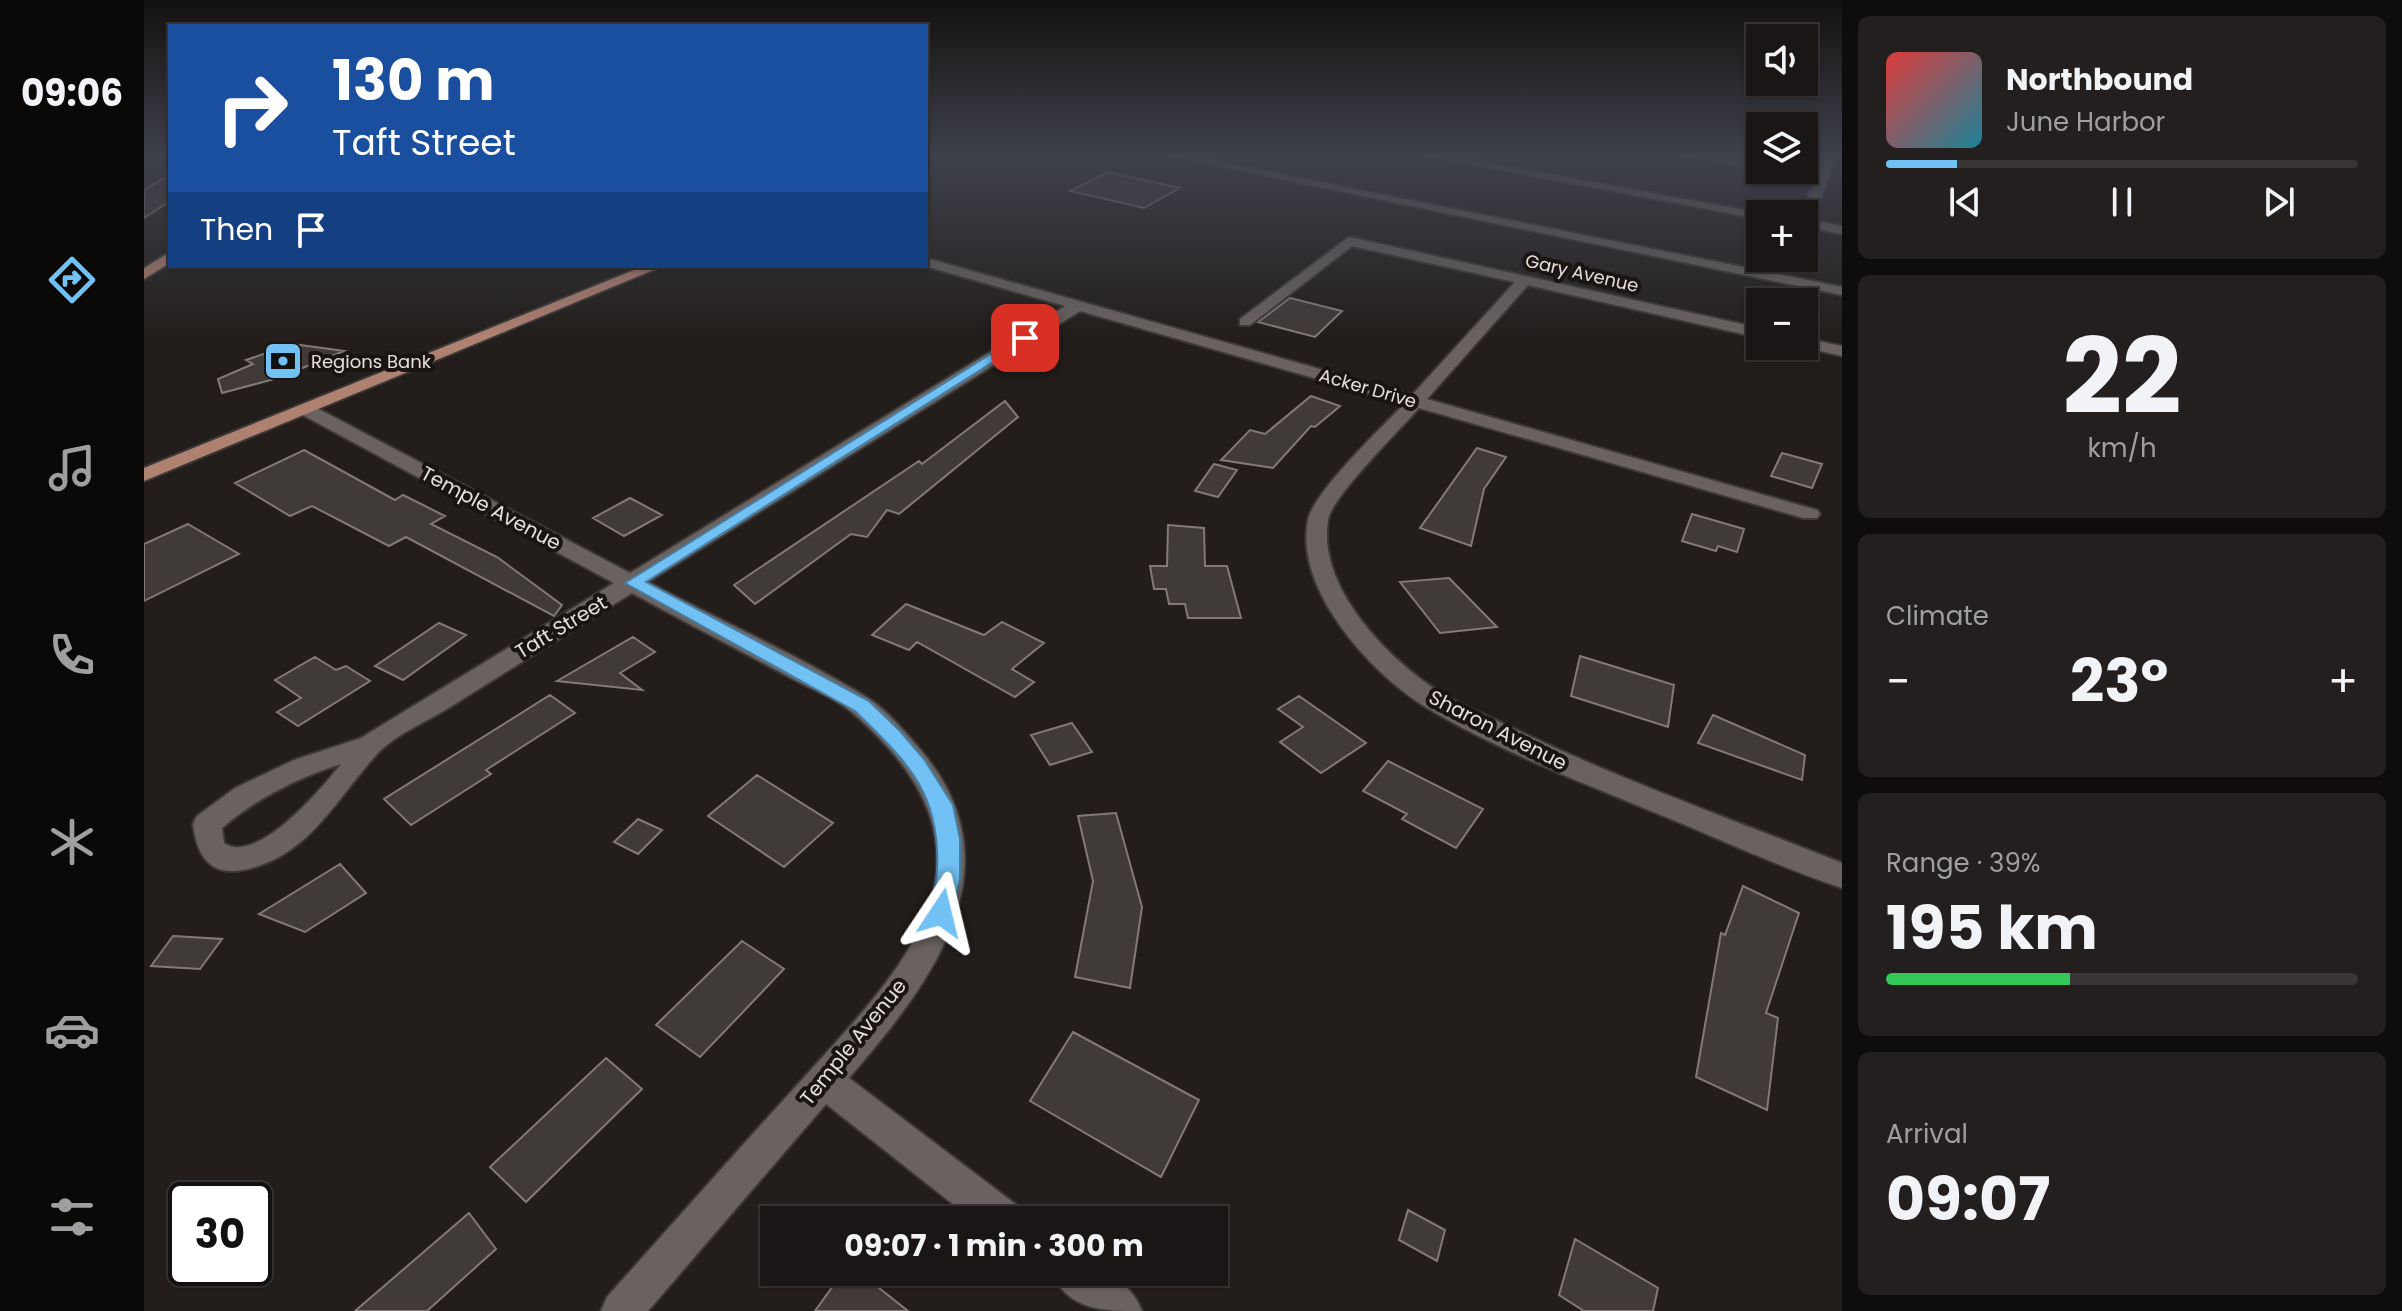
<!DOCTYPE html>
<meta charset="utf-8">
<style>
:root{--surface:#1a1615;--page:#231f1e;--text:#f1f3f6;--muted:#9f9fa0;--line:#383534;--accent:#72c1f5}
body{margin:0;font-family:Poppins,sans-serif;background:var(--page);color:var(--text);height:100vh;display:flex;flex-direction:column;font-size:30px;white-space:nowrap}
*{box-sizing:border-box;margin:0}
p{font-size:26px;color:var(--muted)}
.icon{flex:none;width:44px;height:44px;fill:none;stroke:currentColor;stroke-width:2;stroke-linecap:round;stroke-linejoin:round}
.map{position:relative;flex:1;overflow:hidden}
.panel{display:flex;flex-direction:column;gap:16px;padding:16px;background:#0e0c0c;width:560px}
.panel>*{flex:none}
.hud{position:absolute;left:24px;top:24px;width:760px;height:244px;border-radius:0px;box-shadow:0 2px 6px #0004,0 0 0 2px var(--line);background:#1a4fa0;color:#fff;overflow:hidden}
.buttons{position:absolute;left:1602px;top:24px;display:grid;gap:16px}
.buttons a{display:grid;place-items:center;width:72px;height:72px;border-radius:0px;background:var(--surface);box-shadow:0 2px 6px #0004,0 0 0 2px var(--line);font-size:40px}
.speed{position:absolute;left:24px;top:1182px;display:flex;gap:16px;font-size:40px;font-weight:700;text-align:center}
.speed>*{display:grid;place-content:center;width:104px;height:104px;border-radius:50%;background:var(--surface);box-shadow:0 2px 6px #0004,0 0 0 2px var(--line);line-height:1}
.speed .limit{border:4px solid #111;border-radius:12px;background:#fff;color:#111}
.pin{position:absolute;display:grid;place-items:center;width:68px;height:68px;color:#fff;margin:-34px;border-radius:16px;box-shadow:0 4px 12px #0006}
.me{position:absolute;width:88px;margin:-44px;rotate:10deg;stroke-linejoin:round;filter:drop-shadow(0 0 6px #0008)}
.turn{display:flex;align-items:center;gap:28px;height:168px;padding:0 32px;font-size:36px}
.turn .icon{width:104px;height:104px;stroke-width:2.5}
.turn b{display:block;font-size:56px;line-height:68px}
.then{display:flex;align-items:center;height:76px;padding:0 32px;background:#0003;gap:16px;font-size:30px}
.big{font-size:60px;font-weight:700;line-height:1.1}
.panel .tile{flex:1;display:flex;flex-direction:column;justify-content:center;gap:12px;min-width:0;padding:0 28px;border-radius:12px;background:var(--page)}
.panel .dial{align-items:center;gap:0}
.dial b{font-size:104px;line-height:1}
.song{display:flex;align-items:center;gap:24px}
.cover{width:96px;height:96px;border-radius:12px;background:linear-gradient(135deg,hsl(0 70% 55%),hsl(190 70% 35%))}
.played{height:8px;border-radius:4px;background:linear-gradient(90deg,var(--accent) 15%,var(--line) 15%)}
.keys{display:flex;justify-content:space-around;direction:ltr}
.heat{display:flex;justify-content:space-between;align-items:center;font-size:44px;direction:ltr}
.charge{height:12px;border-radius:6px;background:linear-gradient(90deg,#34c759 39%,var(--line) 0)}
.trip{position:absolute;left:616px;top:1206px;width:468px;height:80px;border-radius:0px;background:var(--surface);box-shadow:0 2px 6px #0004,0 0 0 2px var(--line);font-weight:700;line-height:80px;text-align:center}
main{display:flex;flex:1;min-height:0}
.tabs{display:flex;flex-direction:column;width:144px;justify-content:space-around;align-items:center;background:#0a0908;color:var(--muted)}
.tabs .icon{width:56px;height:56px}
.tabs .current{color:var(--accent)}
.tabs b{font-size:36px;color:var(--text)}
.map>svg:first-child{display:block}
.building{fill:#403a38;stroke:#817a77;stroke-width:2}
.lines{fill:none;stroke-linecap:round;stroke-linejoin:round}
.minor-casing{stroke:#3c3836;stroke-width:4}
.major-casing{stroke:#3c3836;stroke-width:4}
.minor{fill:#696260;fill-rule:evenodd}
.major{fill:#af8171;fill-rule:evenodd}
.route{fill:#72c1f5;stroke:#4a7d9f;stroke-width:2}
.labels{text-anchor:middle;dominant-baseline:central;stroke-width:8;stroke-linejoin:round;paint-order:stroke}
.far-street-label{font-size:18px;fill:#e4e0de;stroke:#1a1413}
.far-poi-label{font-size:18px;fill:#e4e0de;stroke:#1a1413;text-anchor:start}
.street-label{font-size:20px;fill:#e4e0de;stroke:#1a1413}
</style>
<main>
<nav class="tabs">
<b>09:06</b>
<svg class="icon current" aria-label="directions" viewBox="0 0 24 24"><path d="M12 3l9 9-9 9-9-9zM9 14v-3h6M13 9l2 2-2 2"/></svg>
<svg class="icon" aria-label="music" viewBox="0 0 24 24"><path d="M9 18V5l10-2v13"/><circle cx="6" cy="18" r="3"/><circle cx="16" cy="16" r="3"/></svg>
<svg class="icon" aria-label="phone" viewBox="0 0 24 24"><path d="M5 4h4l2 5-3 2q2 4 5 5l2-3 5 2v4C11 20 4 13 5 4z"/></svg>
<svg class="icon" aria-label="climate" viewBox="0 0 24 24"><path d="M12 3v18M4 7l16 10M4 17L20 7"/></svg>
<svg class="icon" aria-label="car" viewBox="0 0 24 24"><path d="M5 17H2v-5l4-1 3-4h7l3 4 3 1v5h-3M9 17h6M6 11h13"/><circle cx="7" cy="17" r="2"/><circle cx="17" cy="17" r="2"/></svg>
<svg class="icon" aria-label="filters" viewBox="0 0 24 24"><path d="M4 7h16M4 17h16"/><circle cx="9" cy="7" r="2"/><circle cx="15" cy="17" r="2"/></svg>
</nav>
<div class="map">
<svg width="1698" height="1311" viewBox="0 0 1698 1311">
<rect width="100%" height="100%" fill="#231e1c"/>
<!-- building -->
<path class="building" d="M964,172L1036,188L1000,208L926,191Z
M26,174V201L0,218V190Z
M1146,298L1198,311L1171,337L1114,322Z
M149,344L200,351L134,378L78,393L74,379L109,364L102,360Z
M1167,396L1196,406L1171,427L1167,426L1129,468L1077,460L1106,430L1121,434Z
M861,401L874,417L755,514L743,510L723,537L707,534L611,604L590,585L775,461L778,464Z
M1333,448L1362,457L1340,489L1327,546L1276,528Z
M160,450L251,500L259,495L301,516L287,524L353,557L418,605L410,616L262,537L245,546L168,506L146,516L91,483Z
M1638,453L1678,464L1668,488L1627,476Z
M1070,464L1093,470L1074,497L1051,491Z
M486,498L518,515L480,536L449,518Z
M1548,514L1600,529L1593,552L1574,546L1572,551L1538,541Z
M44,524L95,554L0,601V544Z
M1024,525L1060,528L1061,566H1083L1097,618H1044L1041,604H1025L1022,589H1010L1006,566H1023Z
M1305,578L1353,627L1296,633L1256,582Z
M762,604L840,635L858,622L900,643L868,669L890,682L871,697L773,642L765,650L728,635Z
M295,623L322,635L259,680L231,666Z
M489,637L511,652L476,673L498,690L413,681Z
M1436,656L1530,685L1524,727L1427,696Z
M171,657L192,670L202,666L226,681L154,726L133,712L157,698L131,680Z
M406,695L431,713L342,770L347,774L267,825L240,799Z
M1155,696L1222,743L1177,773L1136,742L1159,727L1134,709Z
M1569,715L1661,755L1658,780L1554,743Z
M928,723L948,752L906,765L887,735Z
M1244,761L1339,809L1312,848L1258,819L1263,814L1219,791Z
M613,775L689,823L640,867L564,816Z
M972,813L998,907L986,988L931,977L949,881L934,816Z
M494,819L518,830L494,854L470,842Z
M196,864L222,893L161,932L115,914Z
M1599,886L1655,913L1622,1013L1634,1018L1623,1110L1552,1077L1577,933L1581,935Z
M29,936L78,939L56,969L7,966Z
M598,941L640,969L556,1057L512,1025Z
M929,1032L1055,1100L1017,1177L886,1101Z
M462,1058L498,1089L382,1202L346,1167Z
M1264,1210L1301,1230L1293,1261L1255,1240Z
M325,1213L352,1249L283,1311H211Z
M1431,1239L1514,1288L1509,1311H1440L1415,1295Z
M699,1272H715L764,1311H671Z"/>
<g class="lines">
<!-- minor casing -->
<g class="minor-casing">
<path id="minor" d="M1021,155H1042L1698,287V295Z
M1278,155H1301L1622,214H1616V219Z
M1536,155H1561L1616,164L1618,170Z
M1682,155H1693L1672,211L1664,220L1698,226V234L1660,227V214H1656L1672,179L1628,170L1674,173Z
M1205,237L1616,328V338L1384,285L1283,399L1673,510L1676,514L1673,518H1659L1275,408C1256,430 1188,496 1184,520C1173,588 1245,660 1297,693C1321,708 1349,718 1373,730C1479,781 1590,820 1698,863V888C1635,867 1574,838 1512,813C1437,782 1350,749 1280,706C1226,672 1150,589 1164,520C1169,493 1238,427 1260,404L936,311L504,582C577,621 654,655 724,698C743,710 761,732 776,749C877,867 787,983 705,1078L874,1206L879,1220H829L682,1104L504,1311H457L463,1297C524,1229 584,1161 645,1094C757,969 878,862 711,715C693,698 664,688 643,676C591,648 539,621 488,593C427,631 367,669 306,707C284,721 252,734 234,753C194,796 167,854 104,869C67,878 53,857 49,824L53,816L91,788L150,760L217,738L470,583L155,413V405H167L486,573L921,306L781,266L782,258L1268,395L1371,282L1208,246L1106,325H1096V319ZM197,764C179,787 113,866 80,843L78,828C113,798 153,778 197,764Z
M1660,338L1698,346V356L1654,346H1660Z
M907,1272C946,1272 981,1268 998,1311C959,1311 925,1311 907,1272Z"/>
</g>
<!-- major casing -->
<g class="major-casing">
<path id="major" d="M782,155H795L782,160Z
M26,252V263L0,279V268Z
M500,266H519L0,481V468Z"/>
</g>
<!-- minor -->
<use href="#minor" class="minor"/>
<!-- major -->
<use href="#major" class="major"/>
</g>
<!-- sky -->
<linearGradient id="sky" x2="0" y2="1"><stop stop-color="#13100f"/><stop offset="0.46" stop-color="#3f414b"/><stop offset="1" stop-color="#3f414b" stop-opacity="0"/></linearGradient>
<rect width="1698" height="338" fill="url(#sky)"/>
<!-- route -->
<path class="route" d="M877,335L887,338L502,582L725,701L755,730L780,759L809,805L816,839V879L806,920L797,923L789,920C782,906 793,887 793,871C797,793 764,763 711,711L481,583Z"/>
<!-- icons -->
<defs>
<g id="bank-square" transform="scale(2)"><rect x="-9" y="-9" width="18" height="18" rx="4" fill="#72c1f5" stroke="#1a1413"/><path d="M-6-4H6V4H-6ZM0-2.3a2.3 2.3 0 1 0 0 4.6a2.3 2.3 0 1 0 0-4.6Z" fill="#111"/></g>
</defs>
<g fill-rule="evenodd">
<use href="#bank-square" x="139" y="361"/>
</g>
<g class="labels">
<!-- far-street labels -->
<g class="far-street-label">
<text transform="translate(1438 273) rotate(13)">Gary Avenue</text>
<text transform="translate(1224 388) rotate(16)">Acker Drive</text>
</g>
<!-- far-poi labels -->
<g class="far-poi-label">
<text x="167" y="361">Regions Bank</text>
</g>
<!-- street labels -->
<g class="street-label">
<text transform="translate(347 508) rotate(28)">Temple Avenue</text>
<text transform="translate(417 627) rotate(-31)">Taft Street</text>
<text transform="translate(1354 730) rotate(27)">Sharon Avenue</text>
<text transform="translate(709 1042) rotate(-51)">Temple Avenue</text>
</g>
</g>
</svg>
<div class="buttons">
<a><svg class="icon" aria-label="sound" viewBox="0 0 24 24"><path d="M4 9h4l5-4v14l-5-4H4zM17 9q2 3 0 6"/></svg></a>
<a><svg class="icon" aria-label="layers" viewBox="0 0 24 24"><path d="M12 4l9 5-9 5-9-5zM3 14l9 5 9-5"/></svg></a>
<a>+</a>
<a>−</a>
</div>
<div class="speed"><div class="limit">30</div></div>
<div class="pin" style="left:881px;top:338px;background:#d93025"><svg class="icon" aria-label="arrive" viewBox="0 0 24 24"><path d="M6 21V4h12l-3 4 3 4H6"/></svg></div>
<svg class="me" style="left:797px;top:913px" viewBox="-20 -20 40 40"><path d="M0-17L14 15 0 8-14 15z" fill="#72c1f5" stroke="#fff" stroke-width="4"/></svg>
<div class="trip">09:07 · 1 min · 300 m</div>
<div class="hud">
<div class="turn"><svg class="icon" aria-label="right" viewBox="0 0 24 24"><path d="M7 20v-9h11M14 6l5 5-5 5"/></svg><div><b>130 m</b>Taft Street</div></div>
<div class="then">Then<svg class="icon" aria-label="arrive" viewBox="0 0 24 24"><path d="M6 21V4h12l-3 4 3 4H6"/></svg></div>
</div>
</div>
<section class="panel">
<div class="tile">
<div class="song"><i class="cover"></i><div><b>Northbound</b><p>June Harbor</p></div></div>
<div class="played"></div>
<div class="keys"><svg class="icon" aria-label="previous" viewBox="0 0 24 24"><path d="M18 5L8 12l10 7zM5 5v14"/></svg><svg class="icon" aria-label="pause" viewBox="0 0 24 24"><path d="M8 5v14M16 5v14"/></svg><svg class="icon" aria-label="next" viewBox="0 0 24 24"><path d="M6 5l10 7-10 7zM19 5v14"/></svg></div>
</div>
<div class="tile dial"><b>22</b><p>km/h</p></div>
<div class="tile"><p>Climate</p>
<div class="heat"><a>−</a><b class="big">23°</b><a>+</a></div>
</div>
<div class="tile"><p>Range · 39%</p><b class="big">195 km</b><div class="charge"></div></div>
<div class="tile"><p>Arrival</p><b class="big">09:07</b></div>
</section>
</main>
